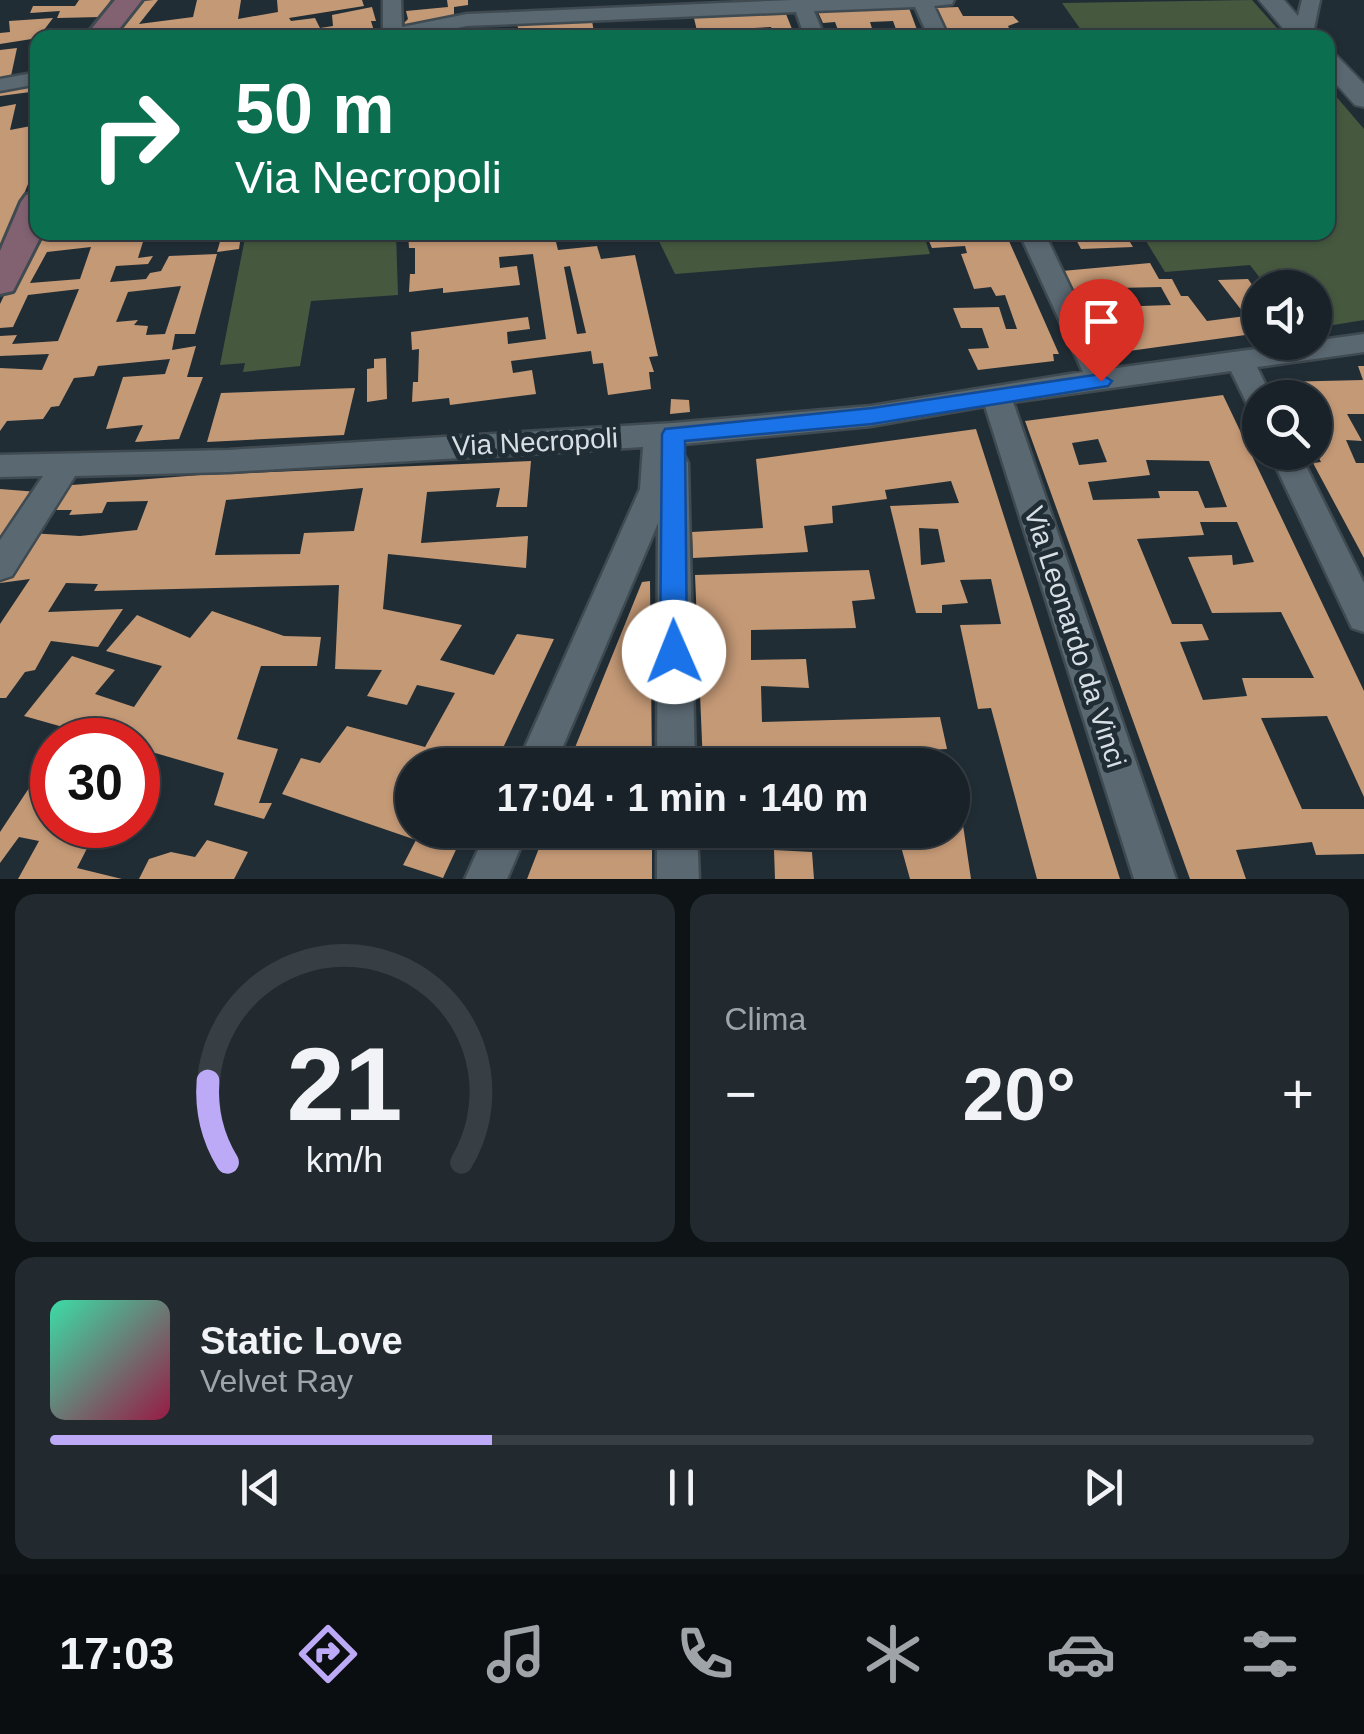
<!DOCTYPE html>
<html lang="it">
<meta charset="utf-8">
<style>
:root{--surface:#192228;--page:#222a30;--text:#f1f3f6;--muted:#9fa4a8;--line:#373f45;--accent:#bcaaf6}
body{margin:0;font-family:Helvetica,sans-serif;background:var(--page);color:var(--text);height:100vh;display:flex;flex-direction:column;font-size:38px;white-space:nowrap}
*{box-sizing:border-box;margin:0}
p{font-size:32px;color:var(--muted)}
.icon{flex:none;width:55px;height:55px;fill:none;stroke:currentColor;stroke-width:2;stroke-linecap:round;stroke-linejoin:round}
.map{position:relative;height:879px;overflow:hidden}
.details{display:flex;flex-direction:column;gap:15px;padding:15px;background:#0e1316;flex:1}
.details>*{flex:none}
.banner{position:absolute;left:30px;top:30px;width:1305px;height:210px;border-radius:20px;box-shadow:0 2px 8px #0004,0 0 0 2px var(--line);background:#0b6e4f;color:#fff;overflow:hidden}
.fabs{position:absolute;left:1242px;top:270px;display:grid;gap:20px}
.fabs a{display:grid;place-items:center;width:90px;height:90px;border-radius:50%;background:var(--surface);box-shadow:0 2px 8px #0004,0 0 0 2px var(--line);font-size:50px}
.speed{position:absolute;left:30px;top:718px;display:flex;gap:20px;font-size:50px;font-weight:700;text-align:center}
.speed>*{display:grid;place-content:center;width:130px;height:130px;border-radius:50%;background:var(--surface);box-shadow:0 2px 8px #0004,0 0 0 2px var(--line);line-height:1}
.speed .limit{border:15px solid #d22;background:#fff;color:#111}
.pin{position:absolute;display:grid;place-items:center;width:85px;height:85px;color:#fff;margin:-102px -42px;border-radius:50% 50% 50% 0;rotate:-45deg;box-shadow:0 0 10px #0007}
.pin .icon{rotate:45deg}
.me{position:absolute;width:110px;margin:-55px;rotate:359deg;stroke-linejoin:round;filter:drop-shadow(0 0 8px #0008)}
.turn{display:flex;align-items:center;gap:35px;height:210px;padding:0 40px;font-size:45px}
.turn .icon{width:130px;height:130px;stroke-width:2.5}
.turn b{display:block;font-size:70px;line-height:85px}
.big{font-size:75px;font-weight:700;line-height:1.1}
.details .widget{flex:1;display:flex;flex-direction:column;justify-content:center;gap:15px;min-width:0;padding:0 35px;border-radius:20px;background:var(--page)}
.details .dial{align-items:center;gap:0}
.dial svg{height:260px;overflow:visible;fill:none;stroke:var(--line);stroke-width:7;stroke-linecap:round;text-anchor:middle}
.dial text{fill:var(--text);stroke:none}
.song{display:flex;align-items:center;gap:30px}
.cover{width:120px;height:120px;border-radius:15px;background:linear-gradient(135deg,hsl(160 70% 55%),hsl(340 70% 35%))}
.played{height:10px;border-radius:5px;background:linear-gradient(90deg,var(--accent) 35%,var(--line) 35%)}
.keys{display:flex;justify-content:space-around;direction:ltr}
.heat{display:flex;justify-content:space-between;align-items:center;font-size:55px;direction:ltr}
.details .tiles{flex:1;display:grid;gap:15px;grid-template-columns:1fr 1fr}
.widget:last-child{grid-column:span 2}
.trip{position:absolute;left:395px;top:748px;width:575px;height:100px;border-radius:50px;background:var(--surface);box-shadow:0 2px 8px #0004,0 0 0 2px var(--line);font-weight:700;line-height:100px;text-align:center}
.menu{display:flex;height:160px;justify-content:space-around;align-items:center;background:#0a0e10;color:var(--muted)}
.menu .icon{width:70px;height:70px}
.menu .selected{color:var(--accent)}
.menu b{font-size:45px;color:var(--text)}
.map>svg:first-child{display:block}
.green{fill:#46593f}
.building{fill:#c49976;fill-rule:evenodd}
.lines{fill:none;stroke-linecap:round;stroke-linejoin:round}
.minor-casing{stroke:#3f4a51;stroke-width:5}
.tertiary-casing{stroke:#3f4a51;stroke-width:4}
.secondary-casing{stroke:#3f4a51;stroke-width:6}
.minor{fill:#5a6872;fill-rule:evenodd}
.tertiary{fill:#5a6872;fill-rule:evenodd}
.secondary{fill:#826271;fill-rule:evenodd}
.route{fill:#1a73e8;stroke:#114b97;stroke-width:2.5}
.labels{text-anchor:middle;dominant-baseline:central;stroke-width:10;stroke-linejoin:round;paint-order:stroke}
.street-label{font-size:28px;fill:#d7dfe5;stroke:#212d35}
</style>
<div class="map">
<svg width="1364" height="879" viewBox="0 0 1364 879">
<rect width="100%" height="100%" fill="#212d35"/>
<!-- green -->
<path class="green" d="M1252,0L1285,37H1086L1062,3Z
M1328,87L1364,129V320L1315,328V288L1267,287L1250,265L1165,272L1141,233L1328,232Z
M246,233H396L398,295L311,301L300,366L243,372L245,363L220,365Z
M655,233H923L930,254L675,274Z"/>
<!-- building -->
<path class="building" d="M79,0H111L100,17L57,18L60,11L30,13L33,6H75Z
M154,0H158L139,24L193,17L197,0H241L238,19L278,12L277,0H362L364,6L289,18L291,21L315,18L320,28L333,26L332,15L372,7L376,21H371L374,31L341,38H309L306,30L284,34L285,38H210L209,34L181,38L180,28L108,37L143,1Z
M447,0H468V5L454,7V20L409,27L404,23L408,19L406,11L448,7Z
M958,7L963,16H1013L1019,22L1008,26L1014,38H948L933,8Z
M909,8L920,38H891L889,32H897L893,21L870,22L875,38H841L835,22L823,23L818,12Z
M786,14L794,34L774,35L771,27L734,29L735,38H704L702,31H697L694,18Z
M53,18L38,38L0,44V33L10,32L9,21Z
M592,21L595,38H522L517,25Z
M17,48L11,76L0,78V50Z
M38,82V91L0,96V88Z
M35,95L38,159L0,254V107L16,104L10,130L31,126Z
M35,232H146L138,258L153,256L148,264L116,266L110,282L146,279L150,273L161,271L169,256L217,254L195,334H175L172,350L196,346L187,377H203L179,439L135,442L143,425L106,429L123,377L165,374L170,359L98,366L94,376L74,378L59,406L51,407L43,419L7,421L0,431V368L42,370L49,354L0,356V336L17,335L12,344L58,341L79,289L28,295L13,327L0,328V304ZM91,247L80,279L30,283L47,252ZM181,286L165,334L146,335L148,326L134,325L138,320L116,322L128,292Z
M408,232H495L496,241L554,234L558,250L597,246L601,259L635,255L658,356L649,357L654,372H649L651,389L608,395L603,363L593,364L591,351L511,361L513,373L532,370L536,394L450,405L449,398L412,402L413,382H418L419,349L412,350L411,332L528,317L530,329L507,332L508,344L546,339L533,254L499,257L500,268L517,266L520,285L443,293V288L409,292L410,274H415V248H409ZM570,266L586,333L577,334L564,267Z
M925,232H1005L1059,354H1053L1054,361L978,370L968,349L989,348L982,328H961L953,308L999,307L1006,329H1017L1005,295L996,296L991,287L974,289L961,254L967,253L965,246L932,248Z
M1072,232H1124L1133,247L1081,249Z
M241,236L239,249L217,252L221,238Z
M1150,263L1159,279H1172L1181,296H1188L1207,321L1246,316L1218,280L1248,279L1260,296V333L1107,354L1082,308L1171,305L1161,287L1073,289L1062,271Z
M386,358L387,399L367,402V369L374,368V359Z
M1358,366H1364V414H1347L1362,441L1346,440L1356,463H1364V558L1313,463L1321,462L1315,451V398H1287L1279,382L1363,380Z
M355,388L344,435L207,442L221,393Z
M1223,395L1364,691V797L1327,716L1261,718L1302,809H1364V854L1316,855L1312,842L1236,850L1246,879H1190L1025,421ZM1098,439L1107,462L1079,465L1072,443ZM1146,460L1209,461L1227,507L1205,508L1198,491H1158L1160,498L1093,500L1088,482L1150,475ZM1200,522H1237L1254,562L1233,565L1232,555L1188,557L1212,613L1281,612L1314,678H1242L1247,696L1203,700L1180,642L1209,640L1202,624H1172L1137,539L1204,535Z
M671,399L689,400L690,412L670,414Z
M976,429L1120,879H1037L991,708L978,709L960,625L1001,624L991,579L960,580L968,603L942,605V613H916L890,506L959,503L951,481L885,490L887,499L832,506L833,523L804,526L808,552L693,558L692,532L763,528L756,459ZM919,528L938,529L945,562L921,565Z
M531,461L527,507H496L500,488L427,492L421,543L528,536L526,568L388,554L383,609L462,625L440,660L494,675L517,634L554,639L495,765H412V830H465L443,878L403,865L416,840L282,794L301,758L320,763L347,726L425,747L455,693L417,685L407,705L367,696L382,670L335,669L339,585L94,591L98,584L66,583L48,612L123,609L98,647L51,641L35,670L25,672L6,698H0V624L30,579L0,583V578L28,533L80,536L137,530L148,501L107,502L102,513L69,515L72,510H39L59,486L200,475ZM363,488L354,531L304,533L300,554L215,555L226,500Z
M0,489L38,492L0,547Z
M869,570L875,599L852,601L856,628L751,630V660L806,659L809,688L761,686L762,722L940,717L947,749L752,758L753,765H703L695,575Z
M650,581L652,765H600V752L574,750L642,582Z
M212,611L284,636L321,637L317,666H261L237,739L278,749L259,803H272L264,819L214,805L224,773L138,748V740H109L24,716L72,656L115,670L95,694L134,707L162,666L106,651L137,615L190,638Z
M31,785L52,792V825H99L77,868L122,879H18L39,841L19,837L0,863V832Z
M959,798L971,879H910L900,843L860,847L857,830H952V799Z
M546,830H652V879H527Z
M706,830H755L756,849L707,850Z
M207,840L248,852L234,879H139L149,859L171,852L195,857Z
M774,850L812,852L814,879H775Z"/>
<g class="lines">
<!-- minor casing -->
<g class="minor-casing">
<path id="minor" d="M383,0H401L402,27L467,14L792,0H954L952,4L934,6L949,38H929L915,7L814,11L825,38H805L796,12L467,26L408,38H367L383,31Z
M1302,0H1320L1312,38L1293,36Z
M38,72V84L0,91V79Z
M1019,232H1044L1109,369L1364,334V352L1257,367L1272,398H1260V413L1250,410L1231,371L1013,402L1176,879H1134L985,406L871,426L674,445L673,452L684,455L688,463L695,765H657L658,523L555,765H517L640,489L643,447L229,472L75,476L12,576L0,580V540L43,476L0,477V455L229,450L673,423L871,406L1083,372Z
M1269,452H1299L1364,583V632L1352,628Z
M487,830H528L507,879H465Z
M657,830H697L699,879H657Z"/>
</g>
<!-- tertiary casing -->
<g class="tertiary-casing">
<path id="tertiary" d="M1259,0H1284L1317,38H1291Z
M1328,53L1337,56L1364,84V107L1355,105L1328,75Z"/>
</g>
<!-- secondary casing -->
<g class="secondary-casing">
<path id="secondary" d="M115,0H142L112,38H84Z
M38,192V232H43L13,291L0,294V251L21,202L26,195Z"/>
</g>
<!-- minor -->
<use href="#minor" class="minor"/>
<!-- tertiary -->
<use href="#tertiary" class="tertiary"/>
<!-- secondary -->
<use href="#secondary" class="secondary"/>
</g>
<!-- route -->
<path class="route" d="M1101,374L1112,381L1108,386L872,424L685,441L687,652L683,660L674,664L664,660L660,652L662,434L665,429L872,408Z"/>
<g class="labels">
<!-- street labels -->
<g class="street-label">
<text transform="translate(535 442) rotate(-3)">Via Necropoli</text>
<text transform="translate(1075 637) rotate(72)">Via Leonardo da Vinci</text>
</g>
</g>
</svg>
<div class="fabs">
<a><svg class="icon" aria-label="sound" viewBox="0 0 24 24"><path d="M4 9h4l5-4v14l-5-4H4zM17 9q2 3 0 6"/></svg></a>
<a><svg class="icon" aria-label="search" viewBox="0 0 24 24"><circle cx="10" cy="10" r="6"/><path d="M15 15l6 6"/></svg></a>
</div>
<div class="speed"><div class="limit">30</div></div>
<div class="pin" style="left:1101px;top:381px;background:#d93025"><svg class="icon" aria-label="arrive" viewBox="0 0 24 24"><path d="M6 21V4h12l-3 4 3 4H6"/></svg></div>
<svg class="me" style="left:674px;top:652px" viewBox="-20 -20 40 40"><circle r="19" fill="#fff"/><path d="M0-13L10 11 0 6-10 11z" fill="#1a73e8"/></svg>
<div class="trip">17:04 · 1 min · 140 m</div>
<div class="banner">
<div class="turn"><svg class="icon" aria-label="right" viewBox="0 0 24 24"><path d="M7 20v-9h11M14 6l5 5-5 5"/></svg><div><b>50 m</b>Via Necropoli</div></div>
</div>
</div>
<section class="details">
<div class="tiles">
<div class="widget dial"><svg viewBox="0 0 100 80">
<path d="M14 69A42 42 0 1 1 86 69"/>
<path d="M14 69A42 42 0 0 1 8 44" stroke="#bcaaf6"/>
<text x="50" y="56" font-size="32" font-weight="700">21</text>
<text x="50" y="72" font-size="11">km/h</text>
</svg></div>
<div class="widget"><p>Clima</p>
<div class="heat"><a>−</a><b class="big">20°</b><a>+</a></div>
</div>
<div class="widget">
<div class="song"><i class="cover"></i><div><b>Static Love</b><p>Velvet Ray</p></div></div>
<div class="played"></div>
<div class="keys"><svg class="icon" aria-label="previous" viewBox="0 0 24 24"><path d="M18 5L8 12l10 7zM5 5v14"/></svg><svg class="icon" aria-label="pause" viewBox="0 0 24 24"><path d="M8 5v14M16 5v14"/></svg><svg class="icon" aria-label="next" viewBox="0 0 24 24"><path d="M6 5l10 7-10 7zM19 5v14"/></svg></div>
</div>
</div>
</section>
<nav class="menu">
<b>17:03</b>
<svg class="icon selected" aria-label="directions" viewBox="0 0 24 24"><path d="M12 3l9 9-9 9-9-9zM9 14v-3h6M13 9l2 2-2 2"/></svg>
<svg class="icon" aria-label="music" viewBox="0 0 24 24"><path d="M9 18V5l10-2v13"/><circle cx="6" cy="18" r="3"/><circle cx="16" cy="16" r="3"/></svg>
<svg class="icon" aria-label="phone" viewBox="0 0 24 24"><path d="M5 4h4l2 5-3 2q2 4 5 5l2-3 5 2v4C11 20 4 13 5 4z"/></svg>
<svg class="icon" aria-label="climate" viewBox="0 0 24 24"><path d="M12 3v18M4 7l16 10M4 17L20 7"/></svg>
<svg class="icon" aria-label="car" viewBox="0 0 24 24"><path d="M5 17H2v-5l4-1 3-4h7l3 4 3 1v5h-3M9 17h6M6 11h13"/><circle cx="7" cy="17" r="2"/><circle cx="17" cy="17" r="2"/></svg>
<svg class="icon" aria-label="filters" viewBox="0 0 24 24"><path d="M4 7h16M4 17h16"/><circle cx="9" cy="7" r="2"/><circle cx="15" cy="17" r="2"/></svg>
</nav>
